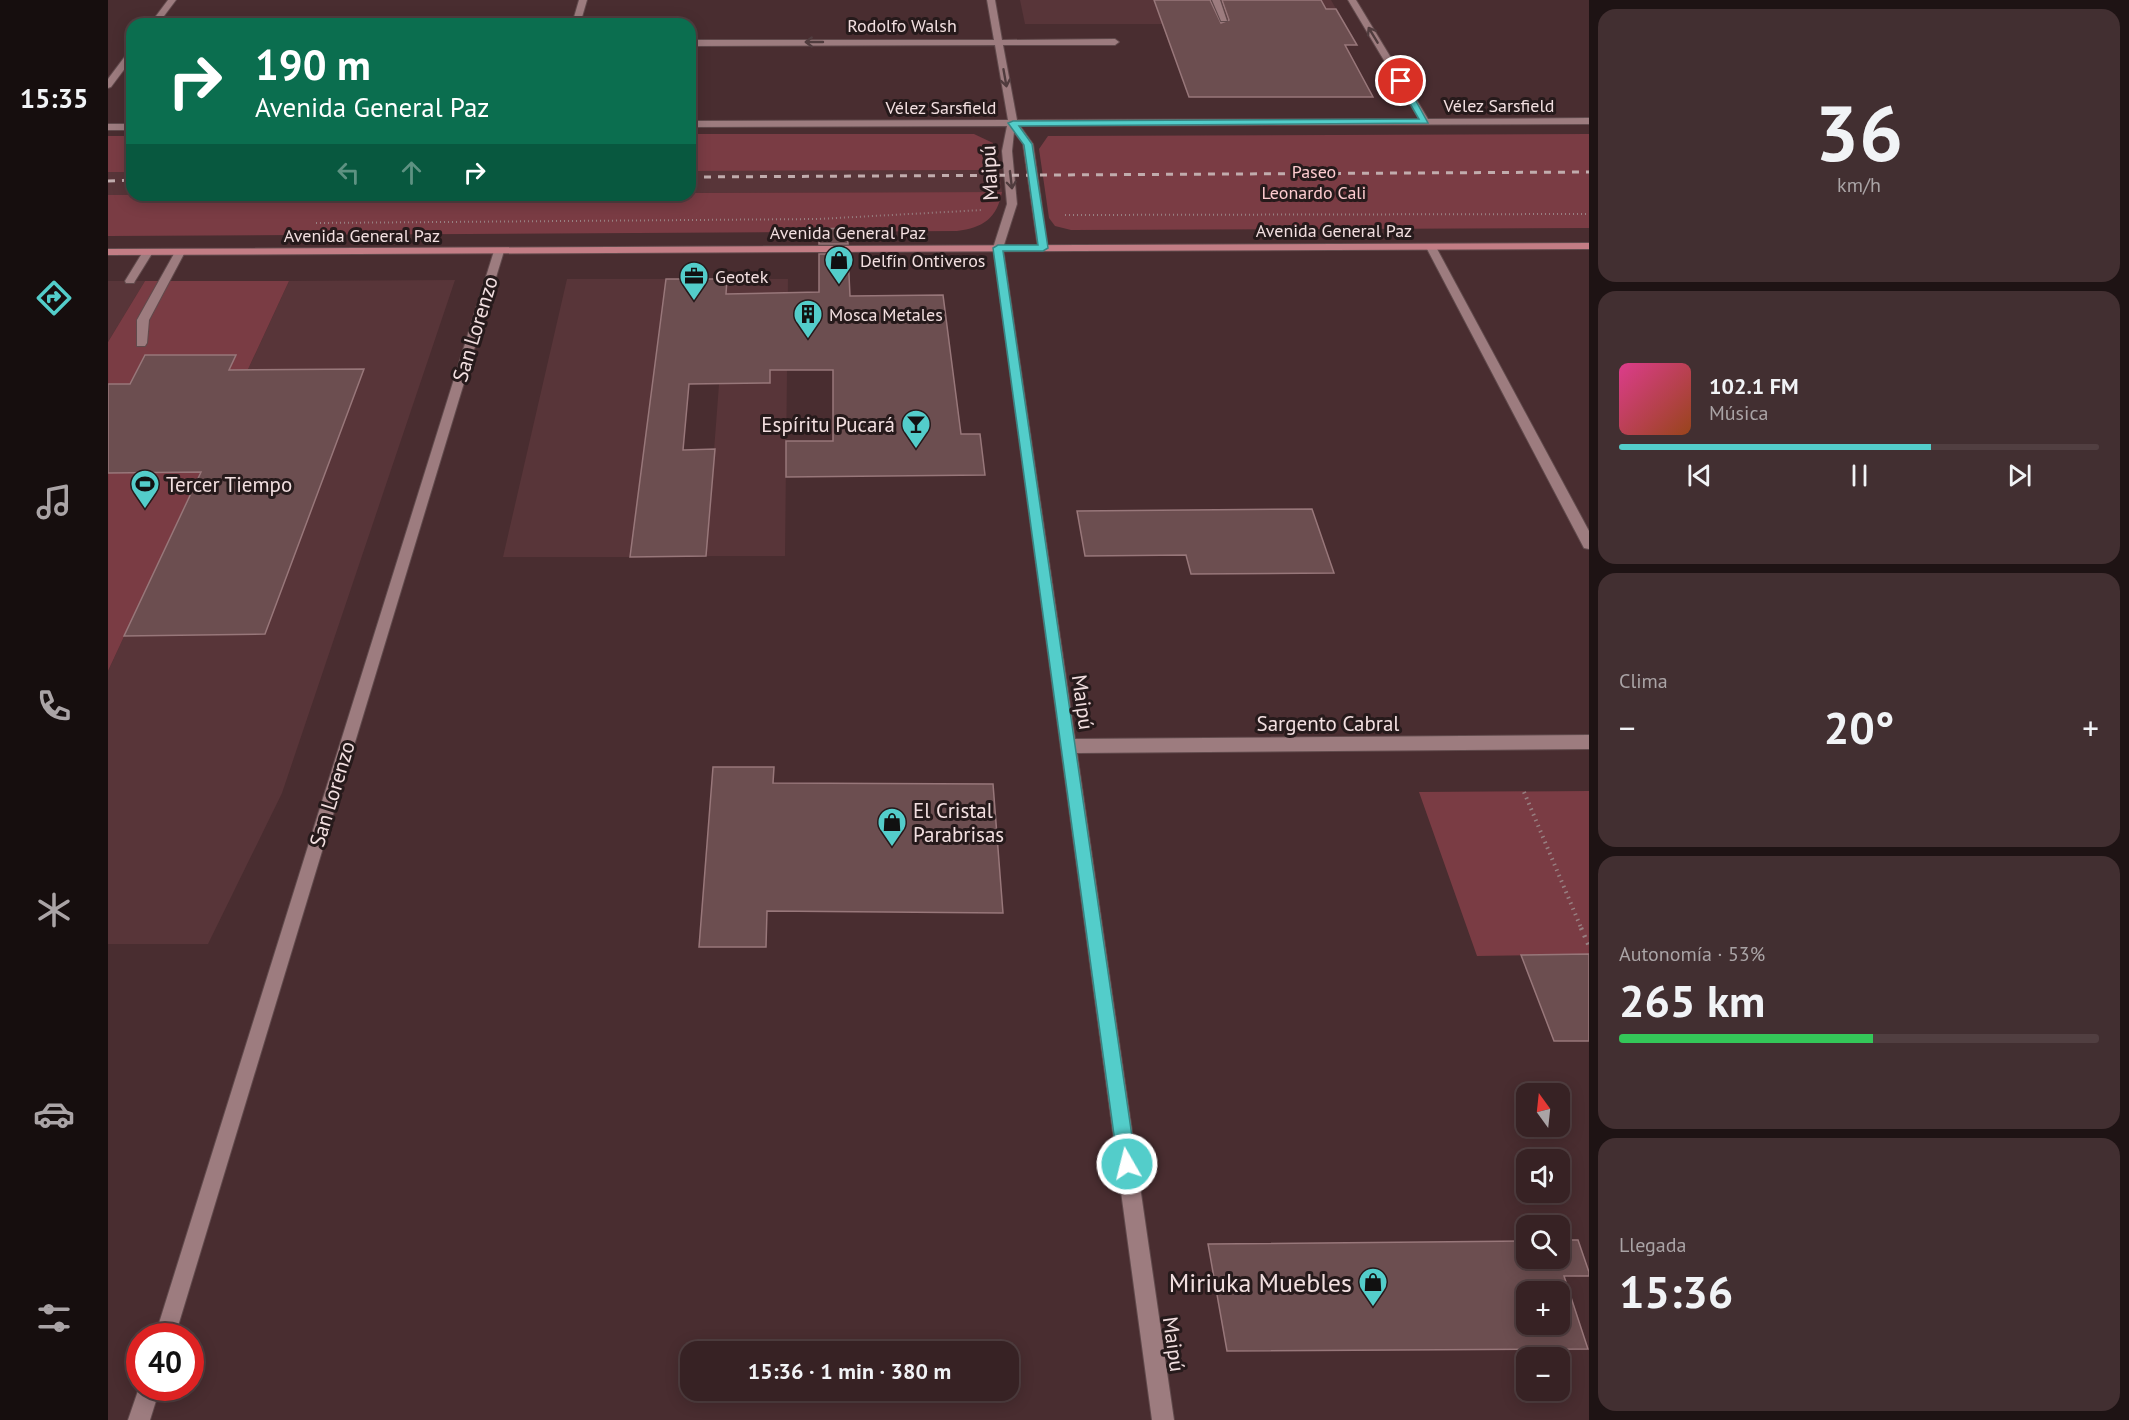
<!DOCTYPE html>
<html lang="es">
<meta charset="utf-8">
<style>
:root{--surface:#372224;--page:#422f31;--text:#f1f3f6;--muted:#aaa4a6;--line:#513f41;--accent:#53cdca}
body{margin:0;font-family:"PT Sans",sans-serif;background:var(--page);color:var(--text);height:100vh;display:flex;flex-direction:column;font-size:22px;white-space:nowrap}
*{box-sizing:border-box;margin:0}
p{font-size:20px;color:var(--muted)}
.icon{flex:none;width:33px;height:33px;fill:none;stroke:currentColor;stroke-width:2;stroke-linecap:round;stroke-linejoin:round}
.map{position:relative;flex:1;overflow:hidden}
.details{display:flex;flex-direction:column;gap:9px;padding:9px;background:#1e1314;width:540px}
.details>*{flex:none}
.banner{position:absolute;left:18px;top:18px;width:570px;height:183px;border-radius:18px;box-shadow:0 3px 15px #0003,0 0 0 2px var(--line);background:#0b6e4f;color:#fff;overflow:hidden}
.needle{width:39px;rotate:345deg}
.controls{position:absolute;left:1408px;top:1083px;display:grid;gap:12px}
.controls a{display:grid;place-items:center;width:54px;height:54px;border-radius:12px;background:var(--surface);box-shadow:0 3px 15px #0003,0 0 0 2px var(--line);font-size:30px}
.speed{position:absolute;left:18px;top:1323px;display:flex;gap:12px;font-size:30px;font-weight:700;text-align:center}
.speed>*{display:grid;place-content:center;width:78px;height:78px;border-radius:50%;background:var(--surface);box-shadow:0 3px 15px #0003,0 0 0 2px var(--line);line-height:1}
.speed .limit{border:9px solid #d22;background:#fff;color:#111}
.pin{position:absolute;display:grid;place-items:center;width:51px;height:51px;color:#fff;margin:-26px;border:3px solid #fff;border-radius:50%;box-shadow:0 2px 6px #0007}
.me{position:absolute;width:66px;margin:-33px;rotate:352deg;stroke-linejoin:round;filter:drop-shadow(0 0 4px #0008)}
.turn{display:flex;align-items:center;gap:21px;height:126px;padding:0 30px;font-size:27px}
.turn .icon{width:78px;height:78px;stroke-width:2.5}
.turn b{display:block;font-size:42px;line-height:51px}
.lanes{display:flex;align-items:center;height:57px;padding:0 30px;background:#0003;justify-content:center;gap:30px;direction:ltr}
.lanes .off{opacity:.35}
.big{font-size:45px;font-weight:800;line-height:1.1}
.details .tile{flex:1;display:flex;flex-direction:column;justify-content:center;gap:9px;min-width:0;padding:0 21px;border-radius:18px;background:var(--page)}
.details .dial{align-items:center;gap:0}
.dial b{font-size:78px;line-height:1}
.song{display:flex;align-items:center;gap:18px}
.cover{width:72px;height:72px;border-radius:9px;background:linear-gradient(135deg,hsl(330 70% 55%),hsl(20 70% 35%))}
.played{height:6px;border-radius:3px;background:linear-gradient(90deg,var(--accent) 65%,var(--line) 65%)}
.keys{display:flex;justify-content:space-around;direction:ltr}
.heat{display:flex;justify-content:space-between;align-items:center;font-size:33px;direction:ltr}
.charge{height:9px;border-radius:4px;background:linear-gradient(90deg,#34c759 53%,var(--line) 0)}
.trip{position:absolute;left:572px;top:1341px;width:339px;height:60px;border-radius:18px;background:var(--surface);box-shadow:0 3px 15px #0003,0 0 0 2px var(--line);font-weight:800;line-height:60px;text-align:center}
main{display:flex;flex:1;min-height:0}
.tab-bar{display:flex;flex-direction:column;width:108px;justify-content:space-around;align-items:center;background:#160e0e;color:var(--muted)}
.tab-bar .icon{width:42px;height:42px}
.tab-bar .current{color:var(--accent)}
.tab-bar b{font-size:27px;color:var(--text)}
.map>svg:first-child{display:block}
.built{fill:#583539}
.green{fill:#7a3c44}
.building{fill:#6c4e50;stroke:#98777a;stroke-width:1.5;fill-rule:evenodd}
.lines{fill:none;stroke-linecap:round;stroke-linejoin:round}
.minor-casing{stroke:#614a4c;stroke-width:2}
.major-casing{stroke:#614a4c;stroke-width:2}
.path-far2{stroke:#977f81;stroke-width:2;stroke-dasharray:1 3;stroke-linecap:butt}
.path-far1{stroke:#977f81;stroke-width:4;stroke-dasharray:1.5 4.5;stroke-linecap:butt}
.path{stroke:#977f81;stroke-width:4.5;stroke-dasharray:2 6;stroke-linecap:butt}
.minor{fill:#9d7c7f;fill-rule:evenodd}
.major{fill:#c37d85;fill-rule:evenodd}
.rail{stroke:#c1acad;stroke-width:3;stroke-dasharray:7 7;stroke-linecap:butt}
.oneway{stroke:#503c3e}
.route{fill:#53cdca;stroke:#368583;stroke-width:1.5}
.labels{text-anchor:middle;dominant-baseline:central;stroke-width:6;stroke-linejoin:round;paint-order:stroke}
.far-street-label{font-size:18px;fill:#f2dfe0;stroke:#261a1b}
.far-park-label{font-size:18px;fill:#fdcbcf;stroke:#261a1b}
.far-poi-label{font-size:18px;fill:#f2dfe0;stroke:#261a1b;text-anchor:start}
.street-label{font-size:21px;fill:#f2dfe0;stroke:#261a1b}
.poi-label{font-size:21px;fill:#f2dfe0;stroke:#261a1b;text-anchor:start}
.near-poi-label{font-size:26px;fill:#f2dfe0;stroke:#261a1b;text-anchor:end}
</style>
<main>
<nav class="tab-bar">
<b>15:35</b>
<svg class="icon current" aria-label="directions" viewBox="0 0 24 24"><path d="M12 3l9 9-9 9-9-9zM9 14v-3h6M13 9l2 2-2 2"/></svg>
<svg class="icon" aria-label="music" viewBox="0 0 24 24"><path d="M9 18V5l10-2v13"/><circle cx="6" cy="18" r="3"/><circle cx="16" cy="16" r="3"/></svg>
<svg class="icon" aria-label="phone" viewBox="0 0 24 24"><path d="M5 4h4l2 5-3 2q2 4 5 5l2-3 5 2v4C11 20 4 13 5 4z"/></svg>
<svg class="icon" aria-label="climate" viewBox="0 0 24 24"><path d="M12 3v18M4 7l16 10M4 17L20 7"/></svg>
<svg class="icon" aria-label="car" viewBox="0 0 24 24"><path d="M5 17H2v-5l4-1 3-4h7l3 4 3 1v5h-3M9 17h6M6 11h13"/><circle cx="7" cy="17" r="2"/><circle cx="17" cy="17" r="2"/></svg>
<svg class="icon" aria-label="filters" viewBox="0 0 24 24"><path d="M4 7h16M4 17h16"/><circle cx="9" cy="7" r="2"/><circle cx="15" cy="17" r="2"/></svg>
</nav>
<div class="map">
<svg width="1481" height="1420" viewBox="0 0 1481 1420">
<rect width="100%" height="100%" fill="#492d30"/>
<!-- built -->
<path class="built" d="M912,0H1223L1249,45H1238L1265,97H1081L1054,24H917Z
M891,170L894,192L582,193V171Z
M0,172H24V195H0Z
M459,279H558L522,557H395Z
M619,279H680L677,556H598Z
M347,280L174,793L100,944H0V671L181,281Z
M0,281H37L0,342Z"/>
<!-- green -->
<path class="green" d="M582,134H866L885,143L891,170L582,171Z
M1481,134V228L963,230L947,226L941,218L931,149L940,136Z
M0,136H24V172H0Z
M894,192C889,218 875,228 849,231L0,236V195H582V193Z
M37,281H181L0,671V342Z
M1481,791V954L1369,956L1311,792Z"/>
<!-- building -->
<path class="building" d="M1046,0H1102L1113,23L1121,20L1114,0H1213L1218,9H1228L1249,45H1237L1265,97H1081Z
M739,228L740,244H711V229Z
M711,254H740L742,296L835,295L853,434H872L877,475L678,477V441H725V370H662V383L581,384L575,450L607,449L598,556L522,557L558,279H619L618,294L711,292Z
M37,355H128L121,370L256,369L157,634L16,636L93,472L0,473V384H22Z
M1204,509L1226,573L1083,574L1078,555L977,556L969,511Z
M605,767H666L665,783L885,784L895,913L659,911L658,947H591Z
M1481,954V1041H1446L1413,955Z
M1452,1240H1470L1481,1272V1276H1456L1480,1349L1119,1351L1100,1244L1419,1241V1258H1452ZM1419,1292H1452V1324H1419Z"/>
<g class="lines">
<!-- minor casing -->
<g class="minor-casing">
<path id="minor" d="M60,0H68L50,24H42Z
M471,0H479L472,24H464Z
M879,0H887L894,40L1007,39L1011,42L1007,45H895L909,120L1311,119L1240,0H1248L1320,119L1481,118V124L912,126L925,144L940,248L935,251L930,248L915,144L906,132L904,151L909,204L895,248L967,739L1481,735V749L969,753L1066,1420H1044L885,248L899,204L894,151L899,126L582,127V121L900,120L887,45L582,46V40H886Z
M1104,0H1112L1119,21H1113Z
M24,50V59L3,87L0,88V79L21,51Z
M0,124H24V130H0Z
M1323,244L1328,247L1481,531V549L1476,548L1318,247Z
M391,248L396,251L67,1336H47L386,251Z
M40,249L45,252L27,281L26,283H18L17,281L36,250Z
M72,249L77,252L41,320L39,343L37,346H29V320L67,252Z
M32,1385V1388H52L42,1420H20Z"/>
</g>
<!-- major casing -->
<g class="major-casing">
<path id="major" d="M1481,243V249L0,255V249Z"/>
</g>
<!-- path-far2 -->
<path class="path-far2" d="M957,215L1481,214
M208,223L710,219L875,210"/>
<!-- path-far1 -->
<path class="path-far1" d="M1416,792L1474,930"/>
<!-- path -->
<path class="path" d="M1473,928L1481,946"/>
<!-- minor -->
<use href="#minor" class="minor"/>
<!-- major -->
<use href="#major" class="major"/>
<!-- rail -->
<path class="rail" d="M582,177L1481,172
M0,181L24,180"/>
</g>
<!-- one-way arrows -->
<defs><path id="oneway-shaft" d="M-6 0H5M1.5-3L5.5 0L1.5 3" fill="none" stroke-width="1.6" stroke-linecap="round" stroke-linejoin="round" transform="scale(1.5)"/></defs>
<g class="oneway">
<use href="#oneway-shaft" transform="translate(1265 35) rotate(-121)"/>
<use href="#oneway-shaft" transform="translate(706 42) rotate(180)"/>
<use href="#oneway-shaft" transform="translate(897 78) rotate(80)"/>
<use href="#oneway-shaft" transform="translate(903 180) rotate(83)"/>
</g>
<!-- route -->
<path class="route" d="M1293,79L1297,81L1320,123L911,126L924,144L940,248L935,251H895L1028,1164L1025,1170L1019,1173L1013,1170L1010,1164L885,248L890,245H930L916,145L900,123L905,121L1311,119L1289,81Z"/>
<!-- icons -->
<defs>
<g id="shop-pin" transform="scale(1.5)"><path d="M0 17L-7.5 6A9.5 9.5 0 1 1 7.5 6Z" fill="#53cdca" stroke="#261a1b"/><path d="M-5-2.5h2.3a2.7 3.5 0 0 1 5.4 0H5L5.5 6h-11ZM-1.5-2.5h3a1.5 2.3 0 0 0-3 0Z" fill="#111"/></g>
<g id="office-pin" transform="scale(1.5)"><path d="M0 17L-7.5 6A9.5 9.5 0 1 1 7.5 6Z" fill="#53cdca" stroke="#261a1b"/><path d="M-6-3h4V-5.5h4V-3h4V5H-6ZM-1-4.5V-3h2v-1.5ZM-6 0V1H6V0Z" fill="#111"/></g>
<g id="building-pin" transform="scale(1.5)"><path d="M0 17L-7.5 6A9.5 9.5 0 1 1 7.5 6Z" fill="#53cdca" stroke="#261a1b"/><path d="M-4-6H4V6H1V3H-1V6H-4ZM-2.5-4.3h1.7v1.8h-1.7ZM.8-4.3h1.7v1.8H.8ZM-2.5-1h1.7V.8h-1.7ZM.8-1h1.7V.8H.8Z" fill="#111"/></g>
<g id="bar-pin" transform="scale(1.5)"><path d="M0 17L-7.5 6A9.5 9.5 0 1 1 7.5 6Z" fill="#53cdca" stroke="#261a1b"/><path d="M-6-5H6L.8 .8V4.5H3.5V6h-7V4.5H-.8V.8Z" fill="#111"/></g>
<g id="stadium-pin" transform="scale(1.5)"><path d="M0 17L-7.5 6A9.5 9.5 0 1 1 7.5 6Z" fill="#53cdca" stroke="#261a1b"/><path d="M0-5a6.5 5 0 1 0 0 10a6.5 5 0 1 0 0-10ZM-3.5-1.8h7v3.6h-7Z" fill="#111"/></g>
</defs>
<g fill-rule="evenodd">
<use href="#shop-pin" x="731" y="260"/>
<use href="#office-pin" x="586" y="276"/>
<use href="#building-pin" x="700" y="314"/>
<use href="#bar-pin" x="808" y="424"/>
<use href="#stadium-pin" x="37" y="484"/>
<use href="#shop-pin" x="784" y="822"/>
<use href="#shop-pin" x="1265" y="1282"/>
</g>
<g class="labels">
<!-- far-street labels -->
<g class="far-street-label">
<text x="794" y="25">Rodolfo Walsh</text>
<text x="1391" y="105">Vélez Sarsfield</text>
<text x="833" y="107">Vélez Sarsfield</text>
<text x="1226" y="230">Avenida General Paz</text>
<text x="740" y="232">Avenida General Paz</text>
<text x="254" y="235">Avenida General Paz</text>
</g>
<!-- far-park labels -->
<g class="far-park-label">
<text x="1206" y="171">Paseo<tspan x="1206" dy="21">Leonardo Cali</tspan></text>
</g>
<!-- far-poi labels -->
<g class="far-poi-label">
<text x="752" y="260">Delfín Ontiveros</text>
<text x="607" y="276">Geotek</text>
<text x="721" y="314">Mosca Metales</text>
</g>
<!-- street labels -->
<g class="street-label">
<text transform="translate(881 173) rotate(-93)">Maipú</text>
<text transform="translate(367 329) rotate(-73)">San Lorenzo</text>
<text transform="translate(975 702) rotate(82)">Maipú</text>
<text x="1220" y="723">Sargento Cabral</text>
<text transform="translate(224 794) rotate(-73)">San Lorenzo</text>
<text transform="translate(1066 1344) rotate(82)">Maipú</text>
</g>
<!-- poi labels -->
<g class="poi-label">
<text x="787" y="424" text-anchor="end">Espíritu Pucará</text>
<text x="58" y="484">Tercer Tiempo</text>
<text x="805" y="810">El Cristal<tspan x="805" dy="24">Parabrisas</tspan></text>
</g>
<!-- near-poi labels -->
<g class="near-poi-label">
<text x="1244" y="1282">Miriuka Muebles</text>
</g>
</g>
</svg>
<div class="controls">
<a><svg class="needle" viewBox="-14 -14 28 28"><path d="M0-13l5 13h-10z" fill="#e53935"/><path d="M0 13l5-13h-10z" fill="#aaa4a6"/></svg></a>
<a><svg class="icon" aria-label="sound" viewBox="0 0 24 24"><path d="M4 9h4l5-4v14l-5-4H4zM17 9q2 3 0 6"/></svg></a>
<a><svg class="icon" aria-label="search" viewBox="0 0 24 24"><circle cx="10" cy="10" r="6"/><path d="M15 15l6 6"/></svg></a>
<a>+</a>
<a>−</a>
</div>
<div class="speed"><div class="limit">40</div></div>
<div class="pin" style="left:1293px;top:81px;background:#d93025"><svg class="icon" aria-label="arrive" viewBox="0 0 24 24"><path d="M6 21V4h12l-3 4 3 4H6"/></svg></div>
<svg class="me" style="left:1019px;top:1164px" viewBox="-20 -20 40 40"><circle r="17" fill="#53cdca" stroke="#fff" stroke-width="3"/><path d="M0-11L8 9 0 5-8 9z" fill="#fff"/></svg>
<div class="trip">15:36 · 1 min · 380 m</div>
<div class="banner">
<div class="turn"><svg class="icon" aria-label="right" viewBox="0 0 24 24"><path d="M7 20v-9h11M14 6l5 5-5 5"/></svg><div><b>190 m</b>Avenida General Paz</div></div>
<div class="lanes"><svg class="icon off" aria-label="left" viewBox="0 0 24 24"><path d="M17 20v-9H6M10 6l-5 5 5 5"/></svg><svg class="icon off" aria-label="ahead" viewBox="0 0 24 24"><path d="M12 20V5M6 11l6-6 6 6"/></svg><svg class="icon" aria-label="right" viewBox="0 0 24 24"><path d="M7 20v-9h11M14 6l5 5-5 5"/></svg></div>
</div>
</div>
<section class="details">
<div class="tile dial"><b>36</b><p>km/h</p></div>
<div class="tile">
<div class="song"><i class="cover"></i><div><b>102.1 FM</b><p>Música</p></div></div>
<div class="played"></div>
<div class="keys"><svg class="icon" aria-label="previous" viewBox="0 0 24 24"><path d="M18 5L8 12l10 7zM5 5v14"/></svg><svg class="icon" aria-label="pause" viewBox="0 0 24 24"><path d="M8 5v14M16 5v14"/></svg><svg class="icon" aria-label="next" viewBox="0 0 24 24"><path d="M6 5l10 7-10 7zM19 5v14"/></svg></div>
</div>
<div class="tile"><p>Clima</p>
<div class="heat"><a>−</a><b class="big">20°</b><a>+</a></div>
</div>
<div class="tile"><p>Autonomía · 53%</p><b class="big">265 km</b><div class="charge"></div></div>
<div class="tile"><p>Llegada</p><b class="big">15:36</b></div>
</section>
</main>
